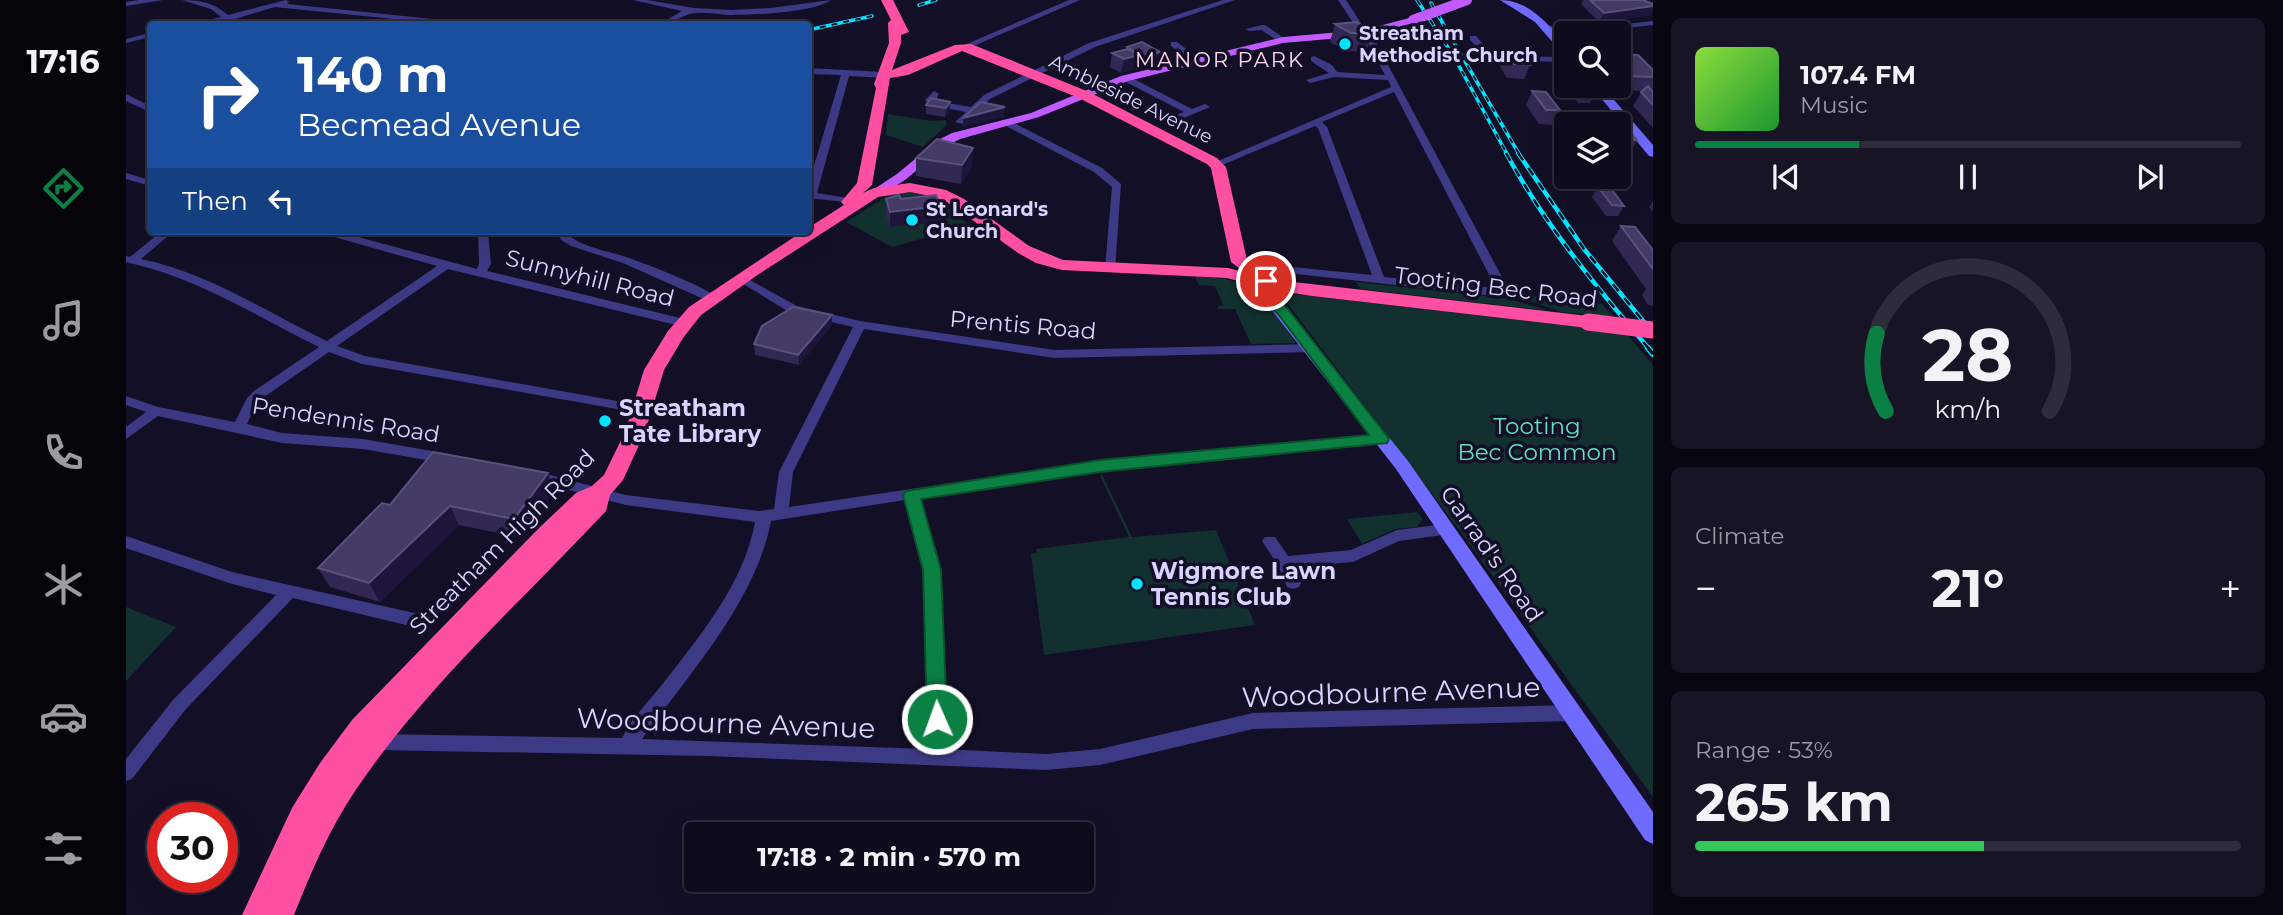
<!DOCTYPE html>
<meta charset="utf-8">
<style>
:root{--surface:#0e0b1c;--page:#171425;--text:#f1f3f6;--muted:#9b9ba3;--line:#2e2b3b;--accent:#0b8043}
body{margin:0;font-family:Montserrat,sans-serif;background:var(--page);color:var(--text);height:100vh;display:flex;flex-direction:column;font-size:26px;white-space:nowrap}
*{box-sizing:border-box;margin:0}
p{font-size:23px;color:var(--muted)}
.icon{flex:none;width:38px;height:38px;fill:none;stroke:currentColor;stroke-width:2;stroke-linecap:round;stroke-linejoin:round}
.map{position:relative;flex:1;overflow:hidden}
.side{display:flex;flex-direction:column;gap:18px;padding:18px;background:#08060f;width:630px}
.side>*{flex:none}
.guide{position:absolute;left:21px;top:21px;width:665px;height:214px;border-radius:7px;box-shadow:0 7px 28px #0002,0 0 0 2px var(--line);background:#1a4fa0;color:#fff;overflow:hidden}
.controls{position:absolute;left:1428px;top:21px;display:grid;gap:14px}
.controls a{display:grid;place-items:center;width:77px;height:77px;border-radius:7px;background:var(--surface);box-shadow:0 7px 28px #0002,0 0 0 2px var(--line);font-size:35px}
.speed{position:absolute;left:21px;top:802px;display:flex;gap:14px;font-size:35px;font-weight:700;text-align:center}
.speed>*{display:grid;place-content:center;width:91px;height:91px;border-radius:50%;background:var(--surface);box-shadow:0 7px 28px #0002,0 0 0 2px var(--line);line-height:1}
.speed .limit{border:10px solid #d22;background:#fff;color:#111}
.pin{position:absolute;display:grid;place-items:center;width:60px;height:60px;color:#fff;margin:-30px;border:4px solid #fff;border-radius:50%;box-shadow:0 2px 7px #0007}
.me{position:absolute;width:77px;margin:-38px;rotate:358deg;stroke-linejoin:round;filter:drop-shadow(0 0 5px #0008)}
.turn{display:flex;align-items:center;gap:24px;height:147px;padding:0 35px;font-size:32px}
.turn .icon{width:91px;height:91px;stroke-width:2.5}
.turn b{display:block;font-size:49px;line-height:60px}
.then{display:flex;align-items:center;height:66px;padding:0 35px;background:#0003;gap:14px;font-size:26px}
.big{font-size:52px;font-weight:700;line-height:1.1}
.side .tile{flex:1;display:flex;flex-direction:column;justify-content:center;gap:10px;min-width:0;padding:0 24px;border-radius:10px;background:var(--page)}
.side .dial{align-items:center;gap:0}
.dial svg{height:182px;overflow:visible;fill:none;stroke:var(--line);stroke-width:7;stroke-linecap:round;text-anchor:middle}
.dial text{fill:var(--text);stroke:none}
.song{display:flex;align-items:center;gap:21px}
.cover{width:84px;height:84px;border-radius:10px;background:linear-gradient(135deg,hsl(90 70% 55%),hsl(130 70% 35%))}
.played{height:7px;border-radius:4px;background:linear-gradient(90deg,var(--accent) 30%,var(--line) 30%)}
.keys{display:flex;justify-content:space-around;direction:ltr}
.heat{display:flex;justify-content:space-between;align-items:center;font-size:38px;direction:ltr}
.charge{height:10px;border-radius:5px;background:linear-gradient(90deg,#34c759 53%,var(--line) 0)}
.trip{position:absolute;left:558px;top:822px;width:410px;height:70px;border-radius:7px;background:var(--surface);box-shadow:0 7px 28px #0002,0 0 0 2px var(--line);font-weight:700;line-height:70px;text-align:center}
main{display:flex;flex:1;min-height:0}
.dock{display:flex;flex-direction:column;width:126px;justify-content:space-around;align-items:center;background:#06040b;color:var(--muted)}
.dock .icon{width:49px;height:49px}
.dock .active{color:var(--accent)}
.dock b{font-size:32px;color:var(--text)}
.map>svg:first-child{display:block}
.green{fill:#12302f}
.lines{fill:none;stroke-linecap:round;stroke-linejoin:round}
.street{fill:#3d3a85;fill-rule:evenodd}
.secondary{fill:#6f6bff;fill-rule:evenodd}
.primary{fill:#c25bff;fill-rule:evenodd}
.highway{fill:#ff4fa3;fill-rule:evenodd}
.rail-far2-casing{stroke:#00e5ff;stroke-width:3.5}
.rail-far1-casing{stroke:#00e5ff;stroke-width:4.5}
.rail-casing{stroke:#00e5ff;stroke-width:6}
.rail-far2{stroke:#130f26;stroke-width:2;stroke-dasharray:6;stroke-linecap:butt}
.rail-far1{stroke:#130f26;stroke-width:2.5;stroke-dasharray:9;stroke-linecap:butt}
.rail{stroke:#130f26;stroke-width:3.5;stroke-dasharray:10;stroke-linecap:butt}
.primary-bridge{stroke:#c25bff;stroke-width:10}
.highway-bridge{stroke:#ff4fa3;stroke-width:17}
.wall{fill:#312854}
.shaded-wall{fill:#1d163a}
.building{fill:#433a66;stroke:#5a527e;stroke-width:2}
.route{fill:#0b8043;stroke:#07532c;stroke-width:2}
.poi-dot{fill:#00e5ff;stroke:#130f26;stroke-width:2.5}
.labels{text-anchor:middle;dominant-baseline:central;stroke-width:7;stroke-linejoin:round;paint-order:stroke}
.far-poi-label{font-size:19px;font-weight:bold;fill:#d9d4ff;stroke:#130f26;text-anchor:start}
.far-street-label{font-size:19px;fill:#d9d4ff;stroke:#130f26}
.far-neighbourhood-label{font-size:21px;letter-spacing:2px;fill:#ffd6f0;stroke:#130f26}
.street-label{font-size:23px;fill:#d9d4ff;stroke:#130f26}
.poi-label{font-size:23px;font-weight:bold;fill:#d9d4ff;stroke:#130f26;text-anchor:start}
.park-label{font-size:23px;fill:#5fe0c0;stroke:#130f26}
.near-street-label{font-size:28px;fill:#d9d4ff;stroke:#130f26}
</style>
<main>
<nav class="dock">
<b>17:16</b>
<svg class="icon active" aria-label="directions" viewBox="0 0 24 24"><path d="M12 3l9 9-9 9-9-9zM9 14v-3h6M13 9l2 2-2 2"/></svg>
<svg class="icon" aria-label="music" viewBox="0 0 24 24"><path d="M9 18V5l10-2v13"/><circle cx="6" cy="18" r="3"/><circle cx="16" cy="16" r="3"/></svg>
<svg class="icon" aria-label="phone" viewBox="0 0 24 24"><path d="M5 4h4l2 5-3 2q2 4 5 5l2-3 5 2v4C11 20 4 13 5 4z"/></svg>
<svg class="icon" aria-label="climate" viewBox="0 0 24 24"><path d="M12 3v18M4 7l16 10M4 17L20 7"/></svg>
<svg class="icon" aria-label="car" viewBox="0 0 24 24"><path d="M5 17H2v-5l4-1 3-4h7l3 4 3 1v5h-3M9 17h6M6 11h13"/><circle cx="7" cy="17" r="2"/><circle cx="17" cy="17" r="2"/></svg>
<svg class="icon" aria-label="filters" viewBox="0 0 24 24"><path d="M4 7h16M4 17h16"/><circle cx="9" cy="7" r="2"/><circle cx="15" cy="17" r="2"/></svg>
</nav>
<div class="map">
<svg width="1527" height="915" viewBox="0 0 1527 915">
<rect width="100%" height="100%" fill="#130f26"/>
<!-- green -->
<path class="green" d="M762,114L806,121L820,120L821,125L797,147L760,135Z
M774,191C804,192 821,208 844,225L766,247L720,222L763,195Z
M1069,277C1110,277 1125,283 1150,316C1156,324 1164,333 1169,343L1125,344L1109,309H1092V306L1097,305L1089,286L1073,285Z
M1230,282L1379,298L1425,311L1235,289Z
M1389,289L1397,291L1400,295L1476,304L1488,317L1435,312L1392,297Z
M1165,294L1499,332L1527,365V797L1334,531L1162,304Z
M974,476H977L1006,537L1090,530L1129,625L918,655L905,554L911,553L910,549L1003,537Z
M1291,512L1297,519L1291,527L1269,529L1236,544L1221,519Z
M0,607L50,627L0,681Z"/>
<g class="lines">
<!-- street -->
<path class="street" d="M14,0H37L0,6V2Z
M56,0C74,0 88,3 102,15L160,0L163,2L161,4L336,22L340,24H317L149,7L102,21L72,24L73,22L95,17L85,9Z
M507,0H521L568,8L606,10L645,8L705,0C687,13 626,15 602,15C591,14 579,12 569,13C556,14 547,25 533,24L556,11Z
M943,0H954L843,48L836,46Z
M1097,0H1109L969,47L864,99L837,124L829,122L840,112L803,105L799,100L808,91L813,94L809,101L845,107L858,95L963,43Z
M1212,0H1220L1242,34L1248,39L1383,290L1381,292L1368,296L1136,270L1130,267L1136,264L1246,275L1192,128L1189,126L1094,166L1085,164L1265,87L1262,80L1208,77L1184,83L1180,80L1203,73L1185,61V57L1188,56L1206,65L1211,72L1259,75L1241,41L1234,37V33ZM1268,92L1370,288L1258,277L1201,127L1196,122Z
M1527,21V25L1492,29L1420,30L1416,28L1420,26L1492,25Z
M1136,25H1139L1161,40L1154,42L1135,30L1123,31L1119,29Z
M24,33V37L0,43V39Z
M1344,36H1350L1368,56L1440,57V62L1363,60L1344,40Z
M1045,42H1051L1077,61L1070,63L1045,46Z
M682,68L758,72L762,75L758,78L723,76L691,193L728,199V203L682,198V186L715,75L682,74Z
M996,76H1002L1066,109L1079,104L1084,107L1053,120H1047V116L1058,112L996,80Z
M0,94L24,106V112L0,101Z
M878,121H884L976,168L995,184L989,270H981L979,268L986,187L968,172L878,125Z
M0,173L24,180V186L0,179Z
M36,231H48L15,259C83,273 140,312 201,341L311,266L194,233L193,231H210L351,269L353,264L352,231H362L365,264L361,271L558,319L564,323L558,327L322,269L211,346L239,356L491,401L522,402L524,405L522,408L491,409L236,364L203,352L138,397L131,403L121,424L156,433L237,439L323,454L330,459L328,463L323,464L237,449L156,443L32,416L0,439V427L20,412L0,405V396L32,407L109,422L121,398L128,391L193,347C128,315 72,278 0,262V256L4,257Z
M430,231H440C449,247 489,252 506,259C525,266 578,286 592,298L590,301H582L497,263L445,246L435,240Z
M615,275L671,306L734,321L928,350L1185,344L1191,348L1185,352L928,358L738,329L667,472L663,507L974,461L1255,434L1262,439L1255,444L974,471L793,498L814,570L821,741L818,749L920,754L974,749L1127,713L1445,705L1451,708L1454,713L1451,718L1445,721L1127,729L974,765L920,770L582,756L252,750L246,748L243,742L246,736L252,734L496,738C505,719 522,702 535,686C573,637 618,584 629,522L500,505L405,480L398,475L405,470L500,495L633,511L648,509L653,472L727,327L663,312L611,280V276ZM779,500L798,570L803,741L800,749L516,739C563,674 630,601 645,521Z
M1319,524L1324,526L1326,530L1324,534L1273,541L1227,562L1168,567L1175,583L1173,587L1167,589L1161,587L1151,564L1136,541L1139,537H1149L1162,556L1225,550L1271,530Z
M0,536L106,572L297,615L303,617L305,622L303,627L297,629L167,598L59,710L6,779L0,781V759L47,700L150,595L106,584L0,548Z"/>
<!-- secondary -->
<path class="secondary" d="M1374,0C1403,0 1423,25 1440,45V54L1436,53L1409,22Z
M1465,86H1476L1527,145V157L1523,156Z
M1140,273L1147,277L1151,298L1282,461L1527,812V844L1519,840L1270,469L1137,299L1133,277Z"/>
<!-- primary -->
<path class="primary" d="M1287,17L1291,18V22L1238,36L1157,43L1002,81L913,117L834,139L820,146L779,180L753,196L748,197L742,193L771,174L812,140L826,133L905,113L995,76L1157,37L1238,30Z"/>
<!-- highway -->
<path class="highway" d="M755,0H767L783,32L775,35V43L766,70L829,45L845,44L963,92L1091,158L1100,167L1121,260L1144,275L1141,279L1462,316L1471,322L1462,328L1186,296L1140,289L1101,278L936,270L910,263L892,253L827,206L809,197L784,192L752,197L630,276L575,315L557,338L538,370L519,432L497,480L484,495L480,511C395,602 299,687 229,791C203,830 185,872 168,915H116L166,808L194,763L226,720L413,528L450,493L466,486L478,475L499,432L518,370L542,331L563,307L677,231H682V228L718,205L715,202L731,183L750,88L748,84L763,43L762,23L765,20ZM836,51L953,98L1081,164L1085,168L1105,262L1118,272L1102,268L937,260L903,246L838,199L820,190L784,183L748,188L737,193L746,185L764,78L782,75Z"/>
<!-- rail-far2 casing -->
<g class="rail-far2-casing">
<path id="rail-far2" d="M1291,0L1327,55L1381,154
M1305,3L1393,154
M793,5L810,0
M682,30L746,16"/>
</g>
<!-- rail-far1 casing -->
<g class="rail-far1-casing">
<path id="rail-far1" d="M1380,153C1419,225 1471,288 1524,350
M1392,153L1458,249L1527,333"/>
</g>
<!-- rail casing -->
<g class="rail-casing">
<path id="rail" d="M1522,348L1527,354"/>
</g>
<!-- rail-far2 -->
<use href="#rail-far2" class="rail-far2"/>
<!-- rail-far1 -->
<use href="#rail-far1" class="rail-far1"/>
<!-- rail -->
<use href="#rail" class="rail"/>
<!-- primary-bridge -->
<path class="primary-bridge" d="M1287,20L1341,0"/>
<!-- highway-bridge -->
<path class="highway-bridge" d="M1462,322L1527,330"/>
</g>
<!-- wall -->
<path class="wall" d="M1457,0H1517L1526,15L1473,22L1455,4Z
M1209,24L1246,34L1240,52L1219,51L1204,42Z
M1001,47L1032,61L1018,66L1012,63L1011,68L995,73L984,67L986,53L1000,49Z
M1378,49L1404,65L1398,79L1381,78L1372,63Z
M1493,54L1527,70V128L1507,106L1516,91L1493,90L1489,86H1493Z
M1440,75V86H1468L1471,89L1464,103H1452L1436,83Z
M1406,91L1434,110L1427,125L1413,124L1400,105Z
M824,102L823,112L819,117L800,114V105Z
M1479,117H1492L1511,140L1503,155L1493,154V124H1475Z
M790,158L846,167L835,184L790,176Z
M1462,177H1490L1486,184L1466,183Z
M1472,187L1498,206L1492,216H1480L1466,197Z
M760,199H775L815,206L814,222L764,227L760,214Z
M1527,201V212L1523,207Z
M1495,226L1527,250V306L1522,305L1516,295L1520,289L1486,241Z
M706,315V325L673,365L629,355L628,344Z
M428,492L396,538L333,525L254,602L204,587L192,568L264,505Z"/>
<!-- shaded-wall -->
<path class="shaded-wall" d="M1527,6V12L1526,15L1473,22L1478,13Z
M1034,52L1032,61L1018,66L1019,57Z
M1013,55L1011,68L995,73L998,59Z
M824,102L823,112L819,117L820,108Z
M879,107L878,117L837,127V118Z
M847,148L846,167L835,184L836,165Z
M815,206L814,222L764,227V212Z
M706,315V325L673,365L672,355Z
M422,473L428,492L396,538L388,519Z
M324,506L333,525L254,602L243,583Z"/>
<!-- building -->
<path class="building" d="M1464,0H1517L1527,4V6L1478,13Z
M1231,22L1246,34L1225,33L1209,24Z
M1016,42L1034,52L1019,57L1001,47Z
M1002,49L1013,55L998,59L986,53Z
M1378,49L1393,50L1404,65L1388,64Z
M1493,54L1512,55L1527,70V77L1500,76L1493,68Z
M1456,86H1468L1471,89H1459Z
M1522,86L1527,92V105L1515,92Z
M1406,91L1420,92L1434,110H1420Z
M805,98L824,102L820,108L800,105Z
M855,102L879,107L837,118Z
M1479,117H1492L1511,140L1498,139L1493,133V124H1485Z
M811,139L847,148L836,165L790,158Z
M1472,187H1484L1498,206L1486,205Z
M773,195L775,199L810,195L815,206L764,212L760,199Z
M1495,226L1509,227L1527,250V269Z
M667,307L706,315L672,355L628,344L636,326Z
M307,452L422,473L388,519L324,506L243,583L192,568L256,503L264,505Z"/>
<!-- route -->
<path class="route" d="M1140,277L1147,281L1151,298L1161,308L1261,436L1263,439L1261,443L974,472L795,499L815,570L821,719L818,725L811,727L804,725L801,719L797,570L777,495L780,491L974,460L1243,435L1152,314L1137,299L1134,281Z"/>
<!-- markers -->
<g class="poi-dot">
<circle cx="1219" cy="44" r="7"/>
<circle cx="786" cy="220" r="7"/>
<circle cx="479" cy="421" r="7"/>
<circle cx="1011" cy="584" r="7"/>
</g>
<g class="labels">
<!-- far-poi labels -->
<g class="far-poi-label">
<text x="1233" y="33">Streatham<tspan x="1233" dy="22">Methodist Church</tspan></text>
<text x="800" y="209">St Leonard's<tspan x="800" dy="22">Church</tspan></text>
</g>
<!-- far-street labels -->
<g class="far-street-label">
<text transform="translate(1005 99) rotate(26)">Ambleside Avenue</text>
</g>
<!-- far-neighbourhood labels -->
<g class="far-neighbourhood-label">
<text x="1094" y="59">MANOR PARK</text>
</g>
<!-- street labels -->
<g class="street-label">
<text transform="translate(464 278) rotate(14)">Sunnyhill Road</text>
<text transform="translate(1370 287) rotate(7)">Tooting Bec Road</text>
<text transform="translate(897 325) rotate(5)">Prentis Road</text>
<text transform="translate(220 420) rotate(9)">Pendennis Road</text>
<text transform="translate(376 542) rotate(-45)">Streatham High Road</text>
<text transform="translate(1366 554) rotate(55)">Garrad's Road</text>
</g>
<!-- poi labels -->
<g class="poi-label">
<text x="493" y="408">Streatham<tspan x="493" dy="26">Tate Library</tspan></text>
<text x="1025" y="571">Wigmore Lawn<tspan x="1025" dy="26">Tennis Club</tspan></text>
</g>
<!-- park labels -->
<g class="park-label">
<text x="1411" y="426">Tooting<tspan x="1411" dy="26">Bec Common</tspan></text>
</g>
<!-- near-street labels -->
<g class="near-street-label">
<text transform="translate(1265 692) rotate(-2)">Woodbourne Avenue</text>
<text transform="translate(600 723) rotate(2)">Woodbourne Avenue</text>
</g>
</g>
</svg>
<div class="controls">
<a><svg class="icon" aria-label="search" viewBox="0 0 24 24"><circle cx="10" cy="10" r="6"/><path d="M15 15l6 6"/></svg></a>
<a><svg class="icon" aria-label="layers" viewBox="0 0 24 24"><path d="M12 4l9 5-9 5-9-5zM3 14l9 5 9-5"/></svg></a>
</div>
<div class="speed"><div class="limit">30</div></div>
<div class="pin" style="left:1140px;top:281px;background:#d93025"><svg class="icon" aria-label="arrive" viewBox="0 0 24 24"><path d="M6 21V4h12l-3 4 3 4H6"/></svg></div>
<svg class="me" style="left:811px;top:719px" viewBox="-20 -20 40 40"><circle r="17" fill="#0b8043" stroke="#fff" stroke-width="3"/><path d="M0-11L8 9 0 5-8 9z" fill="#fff"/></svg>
<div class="trip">17:18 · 2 min · 570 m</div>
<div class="guide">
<div class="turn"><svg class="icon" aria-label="right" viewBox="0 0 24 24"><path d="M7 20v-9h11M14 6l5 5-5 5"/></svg><div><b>140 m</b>Becmead Avenue</div></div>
<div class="then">Then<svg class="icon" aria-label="left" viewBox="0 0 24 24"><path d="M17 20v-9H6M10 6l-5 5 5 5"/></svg></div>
</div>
</div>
<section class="side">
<div class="tile">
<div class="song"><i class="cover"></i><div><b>107.4 FM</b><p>Music</p></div></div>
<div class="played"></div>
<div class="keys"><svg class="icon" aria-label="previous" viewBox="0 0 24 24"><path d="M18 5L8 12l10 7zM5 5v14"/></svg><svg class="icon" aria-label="pause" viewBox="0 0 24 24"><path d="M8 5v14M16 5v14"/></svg><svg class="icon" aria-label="next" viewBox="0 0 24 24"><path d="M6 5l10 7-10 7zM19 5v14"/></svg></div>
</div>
<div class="tile dial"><svg viewBox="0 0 100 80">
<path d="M14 69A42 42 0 1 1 86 69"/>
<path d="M14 69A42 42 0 0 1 10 35" stroke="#0b8043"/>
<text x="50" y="56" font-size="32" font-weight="700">28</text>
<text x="50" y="72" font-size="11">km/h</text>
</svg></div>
<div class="tile"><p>Climate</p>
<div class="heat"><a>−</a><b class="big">21°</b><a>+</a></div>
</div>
<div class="tile"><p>Range · 53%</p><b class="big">265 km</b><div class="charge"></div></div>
</section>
</main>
